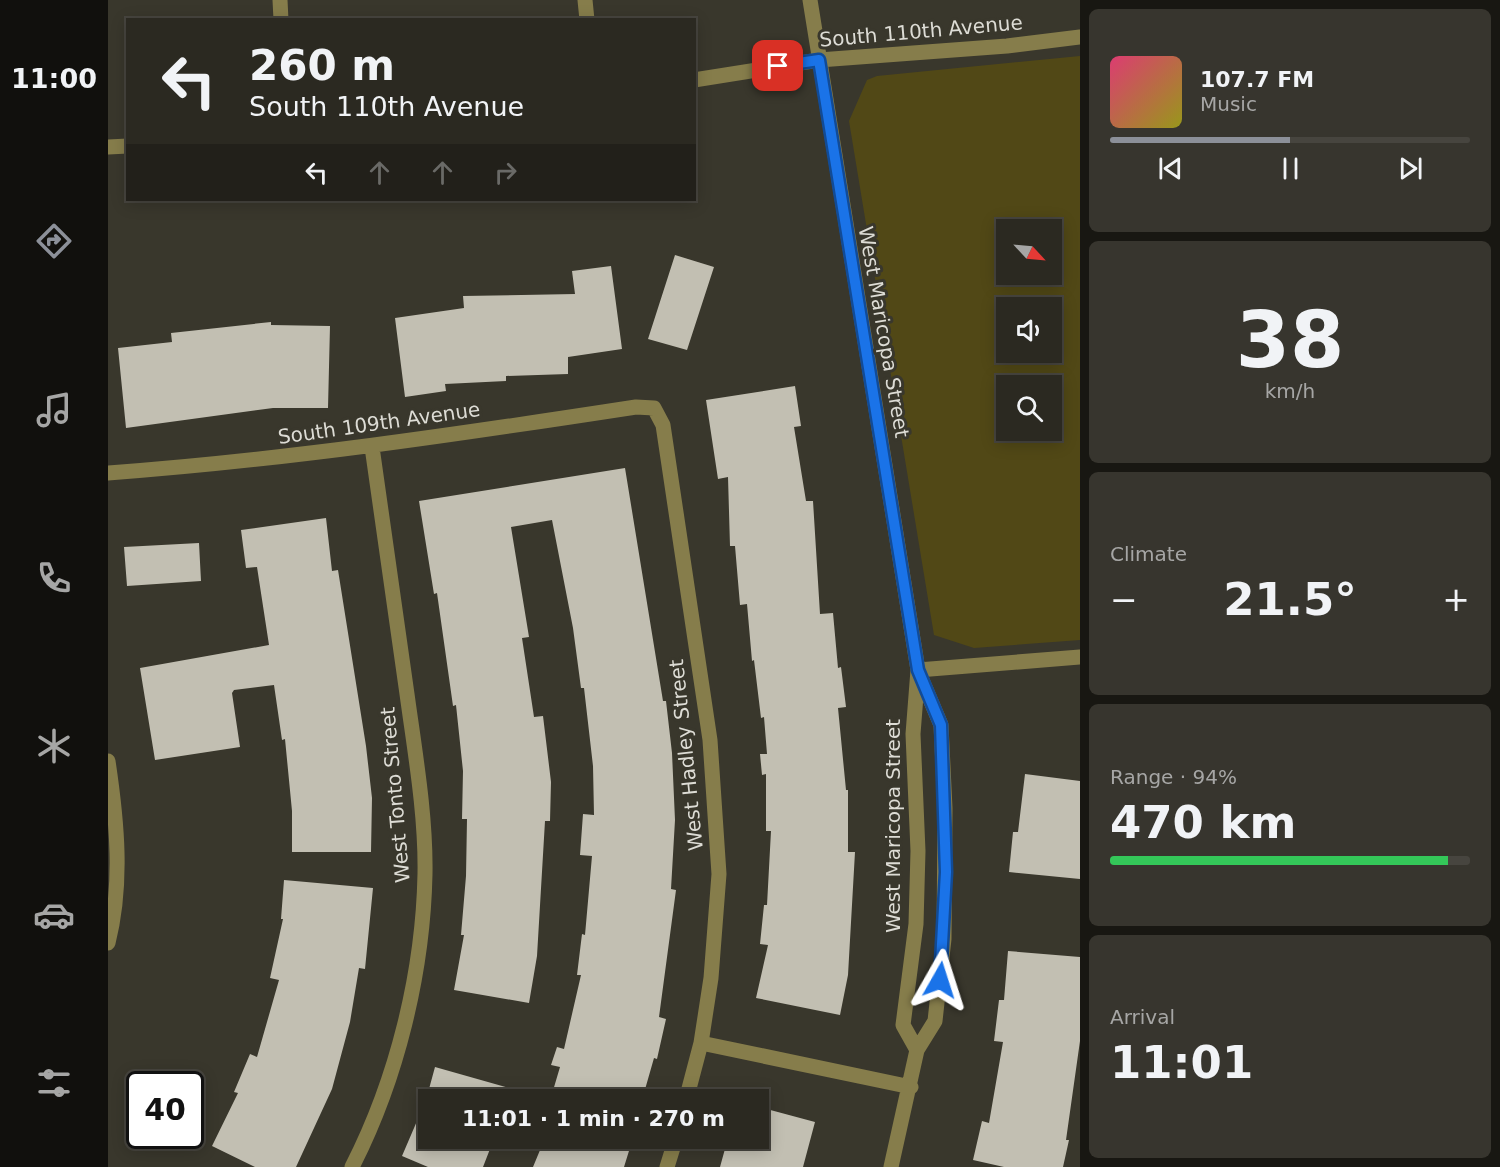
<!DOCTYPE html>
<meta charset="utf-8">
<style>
:root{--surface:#2b2921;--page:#37352e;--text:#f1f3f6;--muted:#a6a6a5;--line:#47453f;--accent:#8c9099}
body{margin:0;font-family:"DejaVu Sans",sans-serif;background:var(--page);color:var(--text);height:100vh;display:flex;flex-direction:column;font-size:22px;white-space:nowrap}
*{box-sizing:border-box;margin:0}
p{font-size:20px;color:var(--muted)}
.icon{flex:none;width:33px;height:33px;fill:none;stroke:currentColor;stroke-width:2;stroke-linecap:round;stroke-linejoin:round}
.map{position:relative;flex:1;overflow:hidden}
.drawer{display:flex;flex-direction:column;gap:9px;padding:9px;background:#181712;width:420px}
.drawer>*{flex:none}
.guide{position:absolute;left:18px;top:18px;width:570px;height:183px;border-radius:0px;box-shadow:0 3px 15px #0003,0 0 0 2px var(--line);background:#2b2921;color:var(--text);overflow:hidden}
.needle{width:39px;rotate:116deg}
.tools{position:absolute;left:888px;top:219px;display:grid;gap:12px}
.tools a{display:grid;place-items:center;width:66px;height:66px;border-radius:0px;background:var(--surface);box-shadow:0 3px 15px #0003,0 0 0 2px var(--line);font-size:30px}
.speed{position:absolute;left:18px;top:1071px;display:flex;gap:12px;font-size:30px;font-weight:700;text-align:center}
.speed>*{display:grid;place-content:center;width:78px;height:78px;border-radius:50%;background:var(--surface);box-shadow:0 3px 15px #0003,0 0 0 2px var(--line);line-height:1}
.speed .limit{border:3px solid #111;border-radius:9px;background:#fff;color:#111}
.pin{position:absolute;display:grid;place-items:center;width:51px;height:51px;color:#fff;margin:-26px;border-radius:12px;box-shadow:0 3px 9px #0006}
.me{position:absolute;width:66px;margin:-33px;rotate:6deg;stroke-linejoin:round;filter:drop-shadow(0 0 4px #0008)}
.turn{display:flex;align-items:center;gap:21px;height:126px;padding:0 24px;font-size:27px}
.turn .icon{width:78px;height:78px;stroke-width:2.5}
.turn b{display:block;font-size:42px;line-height:51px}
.lanes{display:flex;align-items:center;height:57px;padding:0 24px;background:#0003;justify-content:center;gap:30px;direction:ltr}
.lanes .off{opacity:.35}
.big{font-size:45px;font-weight:600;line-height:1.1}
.drawer .tile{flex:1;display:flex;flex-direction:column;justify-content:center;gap:9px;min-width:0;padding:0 21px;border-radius:9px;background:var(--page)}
.drawer .dial{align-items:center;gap:0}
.dial b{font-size:78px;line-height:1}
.song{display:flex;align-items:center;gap:18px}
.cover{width:72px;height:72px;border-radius:9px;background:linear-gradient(135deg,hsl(340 70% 55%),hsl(60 70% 35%))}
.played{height:6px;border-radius:3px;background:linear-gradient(90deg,var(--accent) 50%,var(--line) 50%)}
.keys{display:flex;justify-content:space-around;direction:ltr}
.heat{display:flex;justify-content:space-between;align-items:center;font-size:33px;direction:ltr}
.charge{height:9px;border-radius:4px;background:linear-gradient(90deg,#34c759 94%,var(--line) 0)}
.trip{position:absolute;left:310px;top:1089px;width:351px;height:60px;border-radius:0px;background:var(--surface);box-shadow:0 3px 15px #0003,0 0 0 2px var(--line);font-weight:600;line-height:60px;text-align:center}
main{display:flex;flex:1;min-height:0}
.menu{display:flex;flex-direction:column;width:108px;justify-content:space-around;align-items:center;background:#11100d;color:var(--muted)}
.menu .icon{width:42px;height:42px}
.menu .on{color:var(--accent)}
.menu b{font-size:27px;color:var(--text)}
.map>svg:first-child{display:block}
.green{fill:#514816;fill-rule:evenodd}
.building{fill:#c2bfb2}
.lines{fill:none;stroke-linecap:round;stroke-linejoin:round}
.minor{stroke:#867d4b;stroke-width:15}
.route-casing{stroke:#114b97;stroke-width:15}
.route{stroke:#1a73e8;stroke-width:10}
.labels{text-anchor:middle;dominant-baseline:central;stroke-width:6;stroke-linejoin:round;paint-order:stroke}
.street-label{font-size:20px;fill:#dddcd5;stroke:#39372c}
</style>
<main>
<nav class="menu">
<b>11:00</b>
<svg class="icon on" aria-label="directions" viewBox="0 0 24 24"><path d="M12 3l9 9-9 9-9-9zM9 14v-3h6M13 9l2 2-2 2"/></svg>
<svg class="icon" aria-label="music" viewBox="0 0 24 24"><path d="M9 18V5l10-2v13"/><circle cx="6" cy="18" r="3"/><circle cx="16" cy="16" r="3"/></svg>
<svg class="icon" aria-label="phone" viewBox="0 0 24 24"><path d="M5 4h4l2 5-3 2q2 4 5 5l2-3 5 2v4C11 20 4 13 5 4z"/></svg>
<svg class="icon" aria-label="climate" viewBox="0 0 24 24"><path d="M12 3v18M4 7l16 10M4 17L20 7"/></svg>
<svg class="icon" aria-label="car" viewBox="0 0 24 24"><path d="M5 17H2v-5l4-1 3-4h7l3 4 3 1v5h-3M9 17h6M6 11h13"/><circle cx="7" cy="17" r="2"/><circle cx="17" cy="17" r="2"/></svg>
<svg class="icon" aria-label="filters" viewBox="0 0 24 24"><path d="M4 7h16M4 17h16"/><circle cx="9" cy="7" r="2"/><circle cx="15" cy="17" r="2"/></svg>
</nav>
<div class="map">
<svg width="972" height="1167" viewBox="0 0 972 1167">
<rect width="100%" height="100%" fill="#39372c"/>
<!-- green -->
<path class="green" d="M972,56V640L866,648L826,635L741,121L759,80L769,76ZM898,230H944V274H898ZM898,308H944V352H898ZM898,386H944V430H898Z"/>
<!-- building -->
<path class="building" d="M567,255L606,267L579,350L540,339Z
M503,266L514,349L460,357V374L398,376V381L337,384L338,391L297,397L287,318L356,308L355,296L467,294L464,271Z
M163,322V325L222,326L220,408H165L18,428L10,348L64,342L63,333Z
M687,386L693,426L686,427L698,501H705L712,614L725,613L730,668L733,667L738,707L730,708L738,790H740V852H747L740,975L732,1015L648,998L660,945L652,944L656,905H659L663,831H658V774L654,775L652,754H659L656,717L653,718L646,660L644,661L639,604L632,605L627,546H622L620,477L610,479L598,400Z
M517,468L555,701H558L564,753L567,820L563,889L568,890L551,1017L558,1019L549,1059L546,1058L534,1100H462L444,1094L452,1067L443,1065L449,1047L456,1049L473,975H469L474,934L477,935L484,856L472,855L475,814L486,815L485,766L476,688H473L465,628L444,520L403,527L421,637L414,638L426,717L435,716L443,782L442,821H437L429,956L421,1003L346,990L356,935H353L358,876L359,819H354L355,771L348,705L345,706L329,593L326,594L311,501Z
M218,518L224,571L230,570L258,746L264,798L263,852H184V811L177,739L174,740L166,685L126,690L124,693L132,747L47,760L32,668L161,645L149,567L138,568L133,530Z
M91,543L93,581L19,586L16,547Z
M917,774L972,781V879L901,872L905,832H910Z
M176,880L265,888L257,969L251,968L242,1022L224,1089L188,1167H147L104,1146L130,1093L126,1092L142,1054L149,1057L171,980L162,978L175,919H173Z
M900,951L972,957V1041L958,1140H961L955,1167H896L865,1160L874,1121L881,1123L895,1042L886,1041L891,1000H896Z
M327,1067L422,1094V1100H321V1138H356L382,1149L375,1167H320L294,1156L318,1100Z
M651,1107L707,1122L695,1167H612L620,1138H651Z
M437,1138H525L516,1167H425Z"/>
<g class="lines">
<!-- minor -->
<path class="minor" d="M172,0L173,20
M477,0L479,20
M702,0L810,670L805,734L810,851L808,924L795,1025L809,1050
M586,80L711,60L899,46L972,37
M0,147L20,146
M0,473C177,460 352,434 528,407L546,408L555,425L602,740L611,874L603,978L593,1043L578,1100
M810,670L972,657
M0,761C9,821 15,884 0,943
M593,1043L803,1087
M244,1167C289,1079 315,973 317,874C318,815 307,753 299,694C288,612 276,530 264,447
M559,1167L568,1138
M783,1167L809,1050L827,1021L836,939L837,808L833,725L811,673"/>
</g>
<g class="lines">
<!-- route casing -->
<g class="route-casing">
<path id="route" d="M670,66L711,60L810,670L833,725L838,872L832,980"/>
</g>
<!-- route -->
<use href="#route" class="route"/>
</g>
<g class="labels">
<!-- street labels -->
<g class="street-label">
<text transform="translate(813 31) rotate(-5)">South 110th Avenue</text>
<text transform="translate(776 332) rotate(80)">West Maricopa Street</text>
<text transform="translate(271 423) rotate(-8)">South 109th Avenue</text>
<text transform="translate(578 755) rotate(-96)">West Hadley Street</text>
<text transform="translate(287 795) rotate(-95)">West Tonto Street</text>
<text transform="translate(785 826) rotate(-90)">West Maricopa Street</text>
</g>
</g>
</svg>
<div class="tools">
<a><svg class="needle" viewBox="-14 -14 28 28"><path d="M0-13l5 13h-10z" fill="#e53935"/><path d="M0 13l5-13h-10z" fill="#a6a6a5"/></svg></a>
<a><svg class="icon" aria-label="sound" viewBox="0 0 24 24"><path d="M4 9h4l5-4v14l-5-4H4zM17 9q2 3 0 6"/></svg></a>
<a><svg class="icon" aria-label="search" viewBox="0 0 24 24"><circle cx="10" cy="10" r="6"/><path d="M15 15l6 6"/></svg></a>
</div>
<div class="speed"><div class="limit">40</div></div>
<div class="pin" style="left:670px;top:66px;background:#d93025"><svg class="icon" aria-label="arrive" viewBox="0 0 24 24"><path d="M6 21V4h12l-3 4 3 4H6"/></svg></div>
<svg class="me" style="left:832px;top:980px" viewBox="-20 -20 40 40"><path d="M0-17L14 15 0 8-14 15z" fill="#1a73e8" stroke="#fff" stroke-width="4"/></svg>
<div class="trip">11:01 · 1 min · 270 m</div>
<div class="guide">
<div class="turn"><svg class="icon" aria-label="left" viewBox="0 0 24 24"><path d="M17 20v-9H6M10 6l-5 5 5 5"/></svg><div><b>260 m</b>South 110th Avenue</div></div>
<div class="lanes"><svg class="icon" aria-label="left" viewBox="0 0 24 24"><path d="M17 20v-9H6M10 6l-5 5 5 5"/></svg><svg class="icon off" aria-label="ahead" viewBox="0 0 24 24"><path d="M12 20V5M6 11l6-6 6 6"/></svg><svg class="icon off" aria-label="ahead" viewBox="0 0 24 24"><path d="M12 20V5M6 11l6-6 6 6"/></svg><svg class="icon off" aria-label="right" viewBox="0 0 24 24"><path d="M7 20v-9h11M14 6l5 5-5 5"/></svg></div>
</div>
</div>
<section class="drawer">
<div class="tile">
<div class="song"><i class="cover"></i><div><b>107.7 FM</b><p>Music</p></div></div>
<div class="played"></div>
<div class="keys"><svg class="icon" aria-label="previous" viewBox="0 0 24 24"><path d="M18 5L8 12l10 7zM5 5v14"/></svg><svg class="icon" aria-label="pause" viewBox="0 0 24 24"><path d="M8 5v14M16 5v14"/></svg><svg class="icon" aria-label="next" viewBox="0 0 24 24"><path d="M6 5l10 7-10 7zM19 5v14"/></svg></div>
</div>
<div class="tile dial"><b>38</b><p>km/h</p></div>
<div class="tile"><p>Climate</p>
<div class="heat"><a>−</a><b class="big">21.5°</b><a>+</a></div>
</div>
<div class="tile"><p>Range · 94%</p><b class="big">470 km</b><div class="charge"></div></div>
<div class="tile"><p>Arrival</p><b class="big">11:01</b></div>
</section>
</main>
